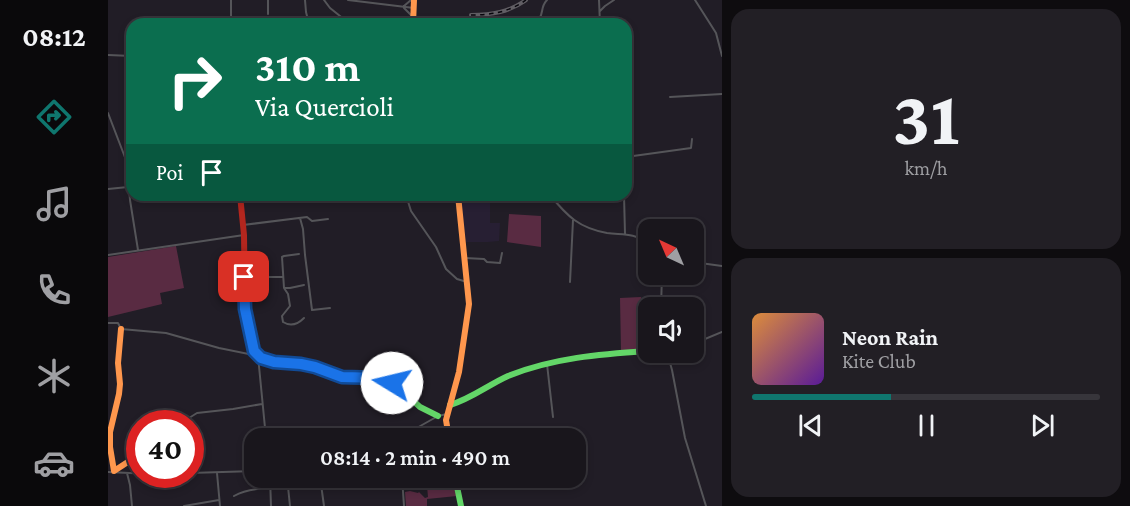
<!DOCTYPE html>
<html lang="it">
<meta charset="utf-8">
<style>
:root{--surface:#19161c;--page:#221f25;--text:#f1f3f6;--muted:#9f9fa3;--line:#37353b;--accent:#0f766e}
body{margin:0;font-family:"Crimson Pro",serif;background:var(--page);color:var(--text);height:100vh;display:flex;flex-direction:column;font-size:22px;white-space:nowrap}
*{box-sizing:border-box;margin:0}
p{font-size:20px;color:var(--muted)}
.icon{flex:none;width:33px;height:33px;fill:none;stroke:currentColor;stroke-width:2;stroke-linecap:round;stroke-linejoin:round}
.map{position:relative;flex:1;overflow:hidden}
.sheet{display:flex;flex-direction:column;gap:9px;padding:9px;background:#0e0c0f;width:408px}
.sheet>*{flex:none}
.banner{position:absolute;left:18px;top:18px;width:506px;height:183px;border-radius:18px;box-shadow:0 3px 9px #0003,0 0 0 2px var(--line);background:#0b6e4f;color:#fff;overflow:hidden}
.needle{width:39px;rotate:316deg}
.buttons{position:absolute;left:530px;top:219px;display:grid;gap:12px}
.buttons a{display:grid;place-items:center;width:66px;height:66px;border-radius:12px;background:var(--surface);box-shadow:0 3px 9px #0003,0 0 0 2px var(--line);font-size:30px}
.speed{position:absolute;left:18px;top:410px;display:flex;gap:12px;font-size:30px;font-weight:700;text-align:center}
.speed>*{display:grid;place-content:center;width:78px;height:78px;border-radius:50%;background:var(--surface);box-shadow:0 3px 9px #0003,0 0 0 2px var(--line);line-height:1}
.speed .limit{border:9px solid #d22;background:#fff;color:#111}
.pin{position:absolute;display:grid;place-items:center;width:51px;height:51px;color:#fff;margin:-26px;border-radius:12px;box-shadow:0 3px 9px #0006}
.me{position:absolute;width:66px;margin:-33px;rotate:279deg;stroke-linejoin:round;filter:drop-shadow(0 0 4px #0008)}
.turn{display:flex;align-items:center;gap:21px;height:126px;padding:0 30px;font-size:27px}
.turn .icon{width:78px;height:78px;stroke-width:2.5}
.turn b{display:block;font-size:42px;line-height:51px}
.then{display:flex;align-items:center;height:57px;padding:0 30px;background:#0003;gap:12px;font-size:22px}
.sheet .card{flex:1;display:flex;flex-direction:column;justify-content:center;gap:9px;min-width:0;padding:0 21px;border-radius:18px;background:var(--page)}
.sheet .dial{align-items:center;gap:0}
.dial b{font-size:78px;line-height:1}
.song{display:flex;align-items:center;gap:18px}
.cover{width:72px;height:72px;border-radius:9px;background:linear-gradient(135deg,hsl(30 70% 55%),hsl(270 70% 35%))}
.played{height:6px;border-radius:3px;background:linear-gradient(90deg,var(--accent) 40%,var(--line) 40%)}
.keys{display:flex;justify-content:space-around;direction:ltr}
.trip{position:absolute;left:136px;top:428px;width:342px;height:60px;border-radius:18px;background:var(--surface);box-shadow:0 3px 9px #0003,0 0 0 2px var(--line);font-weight:600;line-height:60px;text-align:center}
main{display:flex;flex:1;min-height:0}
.tabs{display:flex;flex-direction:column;width:108px;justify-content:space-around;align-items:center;background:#0a090b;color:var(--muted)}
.tabs .icon{width:42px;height:42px}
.tabs .on{color:var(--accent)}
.tabs b{font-size:27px;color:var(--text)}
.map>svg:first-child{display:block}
.built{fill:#271f33}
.green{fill:#592b42}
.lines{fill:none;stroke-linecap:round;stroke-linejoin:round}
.street{stroke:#555559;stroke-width:2}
.fast{stroke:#63d668;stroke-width:6}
.slow{stroke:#ff974d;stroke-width:6}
.jam{stroke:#b3261e;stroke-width:6}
.rail-casing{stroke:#615e64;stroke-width:4}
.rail{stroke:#08060d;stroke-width:1.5;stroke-dasharray:4.5;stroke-linecap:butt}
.route-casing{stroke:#114b97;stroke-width:15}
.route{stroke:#1a73e8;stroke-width:10}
</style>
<main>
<nav class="tabs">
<b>08:12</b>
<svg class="icon on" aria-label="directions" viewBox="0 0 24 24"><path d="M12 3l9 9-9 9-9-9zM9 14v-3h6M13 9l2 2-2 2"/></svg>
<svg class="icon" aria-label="music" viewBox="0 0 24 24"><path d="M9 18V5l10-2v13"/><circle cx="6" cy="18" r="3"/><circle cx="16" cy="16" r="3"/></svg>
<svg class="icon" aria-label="phone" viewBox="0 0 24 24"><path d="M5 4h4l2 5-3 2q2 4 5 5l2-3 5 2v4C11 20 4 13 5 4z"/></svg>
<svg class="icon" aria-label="climate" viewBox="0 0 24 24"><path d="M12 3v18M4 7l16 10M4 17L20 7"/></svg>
<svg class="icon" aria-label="car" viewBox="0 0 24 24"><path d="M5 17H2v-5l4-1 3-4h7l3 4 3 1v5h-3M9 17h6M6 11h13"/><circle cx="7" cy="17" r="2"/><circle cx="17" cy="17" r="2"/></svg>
</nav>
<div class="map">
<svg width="614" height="506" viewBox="0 0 614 506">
<rect width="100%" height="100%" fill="#211d26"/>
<!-- built -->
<path class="built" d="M372,196V201H382V223H392L391,241L380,242H358L352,197Z"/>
<!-- green -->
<path class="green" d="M401,214L433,216V247L399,242Z
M68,246L76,288L52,293L54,304L0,317V257Z
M533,297L532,350L513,351L512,298Z
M316,477H345L349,496L319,499V506H298L297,492L302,491L310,493L311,492L317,498L320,497L319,486H317Z"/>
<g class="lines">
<!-- street -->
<path class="street" d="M123,0V24
M197,0L198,12L201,24
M216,0L222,8L242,24
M240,0L306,8
M491,0L492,24
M587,0L608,33L614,56
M296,6L303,0
M296,8L304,16
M492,11L497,6L506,0
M160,14V0
M492,18H505L514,24
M431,19C436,13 432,7 439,0
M518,33L520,35L521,42
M0,55L24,56
M562,97L614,94
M0,113L18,160L22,200L30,250
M518,157L583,148L584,139
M0,189L20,187
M298,195L303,211L328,247L338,269L349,279L359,282
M442,195C459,216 471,228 499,233C515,235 525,233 540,242
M516,195L517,234
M102,196L103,195
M82,198L92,197L94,195
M192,218L195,229L197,255L204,310L222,308
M135,225L199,217L204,221L220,219
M191,254L176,256L174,257L176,288L180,294L182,306L174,316L175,322C183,327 190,324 196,318
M0,255L136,235
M357,258L376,259L379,262L392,263L394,253
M585,262L614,266
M136,277H175
M462,282L465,220
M176,288H182L196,285
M553,308L554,274
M0,323H10L13,329L58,333L111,348L150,356L158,438
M585,344L614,332
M559,352L564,370L577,438L598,506
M439,364L445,417
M73,423L89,413L125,409L154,404
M291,438L330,416L339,414
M0,472L43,474
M19,473L22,485L24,506
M82,473L147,471
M109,473L112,506
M162,477L163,506
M179,477L182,506
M212,477L216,506
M294,477L296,506
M126,496C142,487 162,488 180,489
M76,506L111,500"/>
<!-- fast -->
<path class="fast" d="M161,360L200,365L234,377H266L276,379L290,387L312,407L330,416
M342,405C363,399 380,385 400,376C444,358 493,354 540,351
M347,477L353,506"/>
<!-- slow -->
<path class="slow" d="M305,24L306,0
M13,329L10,363L12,384L11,394L2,432V447L6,471L32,454
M341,438L338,420L351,372L361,304L350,195"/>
<!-- jam -->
<path class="jam" d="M132,195L136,235L137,309L146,351L152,357L161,360"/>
<!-- rail casing -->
<g class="rail-casing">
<path id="rail" d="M363,15C384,15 401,12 418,0"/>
</g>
<!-- rail -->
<use href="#rail" class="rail"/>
</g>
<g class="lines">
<!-- route casing -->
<g class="route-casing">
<path id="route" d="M136,277L137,309L146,351L153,358L166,362L193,364L207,367L234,377L274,378L284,383"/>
</g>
<!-- route -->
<use href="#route" class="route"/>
</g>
</svg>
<div class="buttons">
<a><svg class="needle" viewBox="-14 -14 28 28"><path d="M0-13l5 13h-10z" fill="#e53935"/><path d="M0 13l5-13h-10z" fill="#9f9fa3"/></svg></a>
<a><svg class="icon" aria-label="sound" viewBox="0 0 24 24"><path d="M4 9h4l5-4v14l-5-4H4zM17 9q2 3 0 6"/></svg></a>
</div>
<div class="speed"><div class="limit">40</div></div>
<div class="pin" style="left:136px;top:277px;background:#d93025"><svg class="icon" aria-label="arrive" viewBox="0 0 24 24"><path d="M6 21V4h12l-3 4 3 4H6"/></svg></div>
<svg class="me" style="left:284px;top:383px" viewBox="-20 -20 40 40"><circle r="19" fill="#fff"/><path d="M0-13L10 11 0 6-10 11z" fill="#1a73e8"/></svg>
<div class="trip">08:14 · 2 min · 490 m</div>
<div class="banner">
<div class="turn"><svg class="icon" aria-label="right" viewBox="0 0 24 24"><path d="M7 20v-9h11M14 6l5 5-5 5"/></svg><div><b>310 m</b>Via Quercioli</div></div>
<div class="then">Poi<svg class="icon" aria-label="arrive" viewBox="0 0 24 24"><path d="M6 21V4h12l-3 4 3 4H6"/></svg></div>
</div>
</div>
<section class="sheet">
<div class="card dial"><b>31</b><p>km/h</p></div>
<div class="card">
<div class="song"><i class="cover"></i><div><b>Neon Rain</b><p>Kite Club</p></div></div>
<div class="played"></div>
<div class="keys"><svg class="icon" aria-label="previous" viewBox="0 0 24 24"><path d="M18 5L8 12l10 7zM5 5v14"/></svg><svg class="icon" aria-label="pause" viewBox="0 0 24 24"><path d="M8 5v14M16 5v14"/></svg><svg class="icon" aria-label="next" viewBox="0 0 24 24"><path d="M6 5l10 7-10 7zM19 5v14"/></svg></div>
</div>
</section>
</main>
